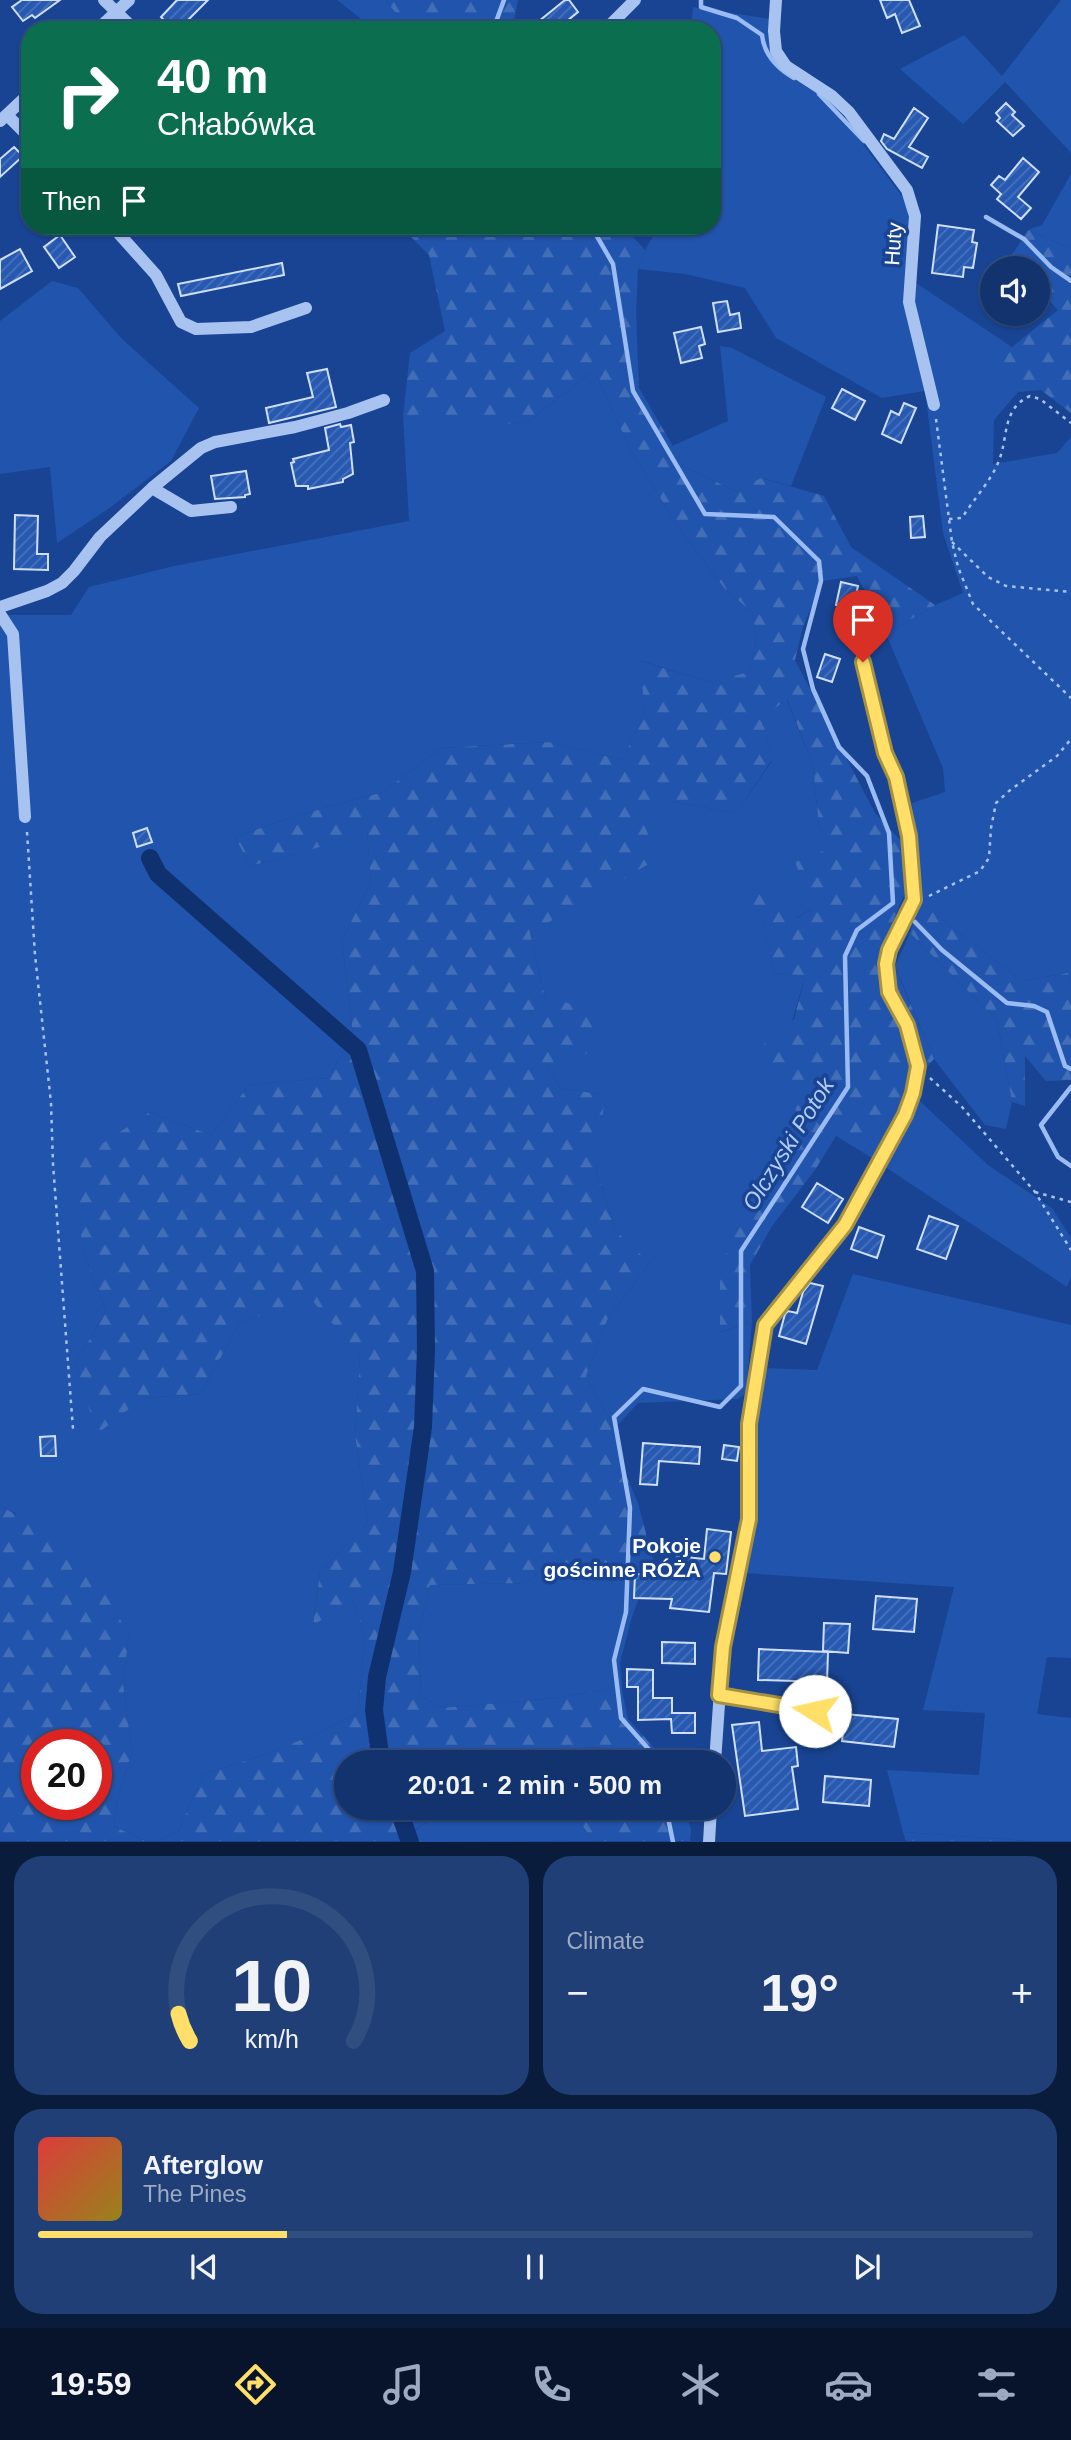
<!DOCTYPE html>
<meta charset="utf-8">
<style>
:root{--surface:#12336e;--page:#1f3f76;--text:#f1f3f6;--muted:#9caac2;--line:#314e81;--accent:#ffdf67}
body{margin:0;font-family:Helvetica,sans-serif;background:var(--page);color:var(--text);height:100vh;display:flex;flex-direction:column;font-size:26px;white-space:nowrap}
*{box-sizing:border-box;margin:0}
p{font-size:23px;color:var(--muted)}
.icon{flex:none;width:38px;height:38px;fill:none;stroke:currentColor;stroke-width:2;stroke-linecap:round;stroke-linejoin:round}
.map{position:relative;height:1842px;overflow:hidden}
.panel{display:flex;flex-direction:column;gap:14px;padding:14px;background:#0a1c3c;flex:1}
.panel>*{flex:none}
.top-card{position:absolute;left:21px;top:21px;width:700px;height:214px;border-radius:28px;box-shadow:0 2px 5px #0004,0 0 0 2px var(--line);background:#0b6e4f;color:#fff;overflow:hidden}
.buttons{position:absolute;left:980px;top:256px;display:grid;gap:14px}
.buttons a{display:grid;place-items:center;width:70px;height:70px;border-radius:50%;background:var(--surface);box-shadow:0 2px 5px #0004,0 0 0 2px var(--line);font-size:35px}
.speed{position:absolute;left:21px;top:1729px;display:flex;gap:14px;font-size:35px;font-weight:700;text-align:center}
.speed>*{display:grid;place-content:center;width:91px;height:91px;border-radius:50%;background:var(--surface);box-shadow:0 2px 5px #0004,0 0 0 2px var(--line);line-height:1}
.speed .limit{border:10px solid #d22;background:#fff;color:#111}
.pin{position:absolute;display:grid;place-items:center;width:60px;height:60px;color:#fff;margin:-72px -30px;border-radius:50% 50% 50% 0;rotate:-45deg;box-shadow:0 0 7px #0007}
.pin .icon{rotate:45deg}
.me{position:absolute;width:77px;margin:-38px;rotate:280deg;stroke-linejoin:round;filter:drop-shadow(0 0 5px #0008)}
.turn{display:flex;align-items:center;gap:24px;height:147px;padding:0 21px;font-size:32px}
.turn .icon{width:91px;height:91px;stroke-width:2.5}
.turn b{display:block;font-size:49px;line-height:60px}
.then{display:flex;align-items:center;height:66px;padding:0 21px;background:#0003;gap:14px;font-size:26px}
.big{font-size:52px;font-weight:600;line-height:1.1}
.panel .card{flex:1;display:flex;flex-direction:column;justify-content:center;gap:10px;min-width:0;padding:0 24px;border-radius:28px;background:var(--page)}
.panel .dial{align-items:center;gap:0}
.dial svg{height:182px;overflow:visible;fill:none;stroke:var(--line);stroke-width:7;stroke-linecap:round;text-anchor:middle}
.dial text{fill:var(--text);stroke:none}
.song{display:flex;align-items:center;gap:21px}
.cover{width:84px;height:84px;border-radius:10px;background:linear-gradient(135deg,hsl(0 70% 55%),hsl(50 70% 35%))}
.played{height:7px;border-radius:4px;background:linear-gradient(90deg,var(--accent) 25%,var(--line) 25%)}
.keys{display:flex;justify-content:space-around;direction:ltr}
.heat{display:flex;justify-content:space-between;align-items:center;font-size:38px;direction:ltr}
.panel .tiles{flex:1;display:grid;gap:14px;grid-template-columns:1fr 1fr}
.card:last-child{grid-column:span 2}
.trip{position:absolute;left:334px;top:1750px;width:402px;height:70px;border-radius:35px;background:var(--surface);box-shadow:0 2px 5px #0004,0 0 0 2px var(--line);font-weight:600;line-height:70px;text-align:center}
.tabs{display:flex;height:112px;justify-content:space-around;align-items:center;background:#07142c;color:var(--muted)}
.tabs .icon{width:49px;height:49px}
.tabs .current{color:var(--accent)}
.tabs b{font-size:32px;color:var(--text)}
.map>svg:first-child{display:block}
.grass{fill:#2154ac;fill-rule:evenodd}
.forest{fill:url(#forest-firs);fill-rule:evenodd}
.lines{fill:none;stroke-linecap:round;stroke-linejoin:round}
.stream{stroke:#9bbcf2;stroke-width:4.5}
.canal{stroke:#103170;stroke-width:18}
.building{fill:url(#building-hatch);stroke:#cfdffb;stroke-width:2}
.path{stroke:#a8c3f0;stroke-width:2.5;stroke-dasharray:3.5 5;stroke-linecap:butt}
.minor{stroke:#a8c3f0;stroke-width:12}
.route-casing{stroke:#a69143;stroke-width:18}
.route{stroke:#ffdf67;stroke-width:12}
.poi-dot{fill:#ffdf67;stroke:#184493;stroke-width:2.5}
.labels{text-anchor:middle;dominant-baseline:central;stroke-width:7;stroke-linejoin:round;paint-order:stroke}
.street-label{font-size:21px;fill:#fff;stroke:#184493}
.poi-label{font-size:21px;font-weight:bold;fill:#fff;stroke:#184493;text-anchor:end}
.water-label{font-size:23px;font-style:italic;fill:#b4cdf7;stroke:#184493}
</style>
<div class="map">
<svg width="1071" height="1842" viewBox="0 0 1071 1842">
<defs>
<pattern id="forest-firs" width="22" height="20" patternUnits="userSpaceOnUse" patternTransform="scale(1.75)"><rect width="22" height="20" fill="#2154ac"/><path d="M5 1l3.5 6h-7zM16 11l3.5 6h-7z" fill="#426eb8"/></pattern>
<pattern id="building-hatch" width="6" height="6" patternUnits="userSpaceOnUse" patternTransform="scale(1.75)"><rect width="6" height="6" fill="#2759b1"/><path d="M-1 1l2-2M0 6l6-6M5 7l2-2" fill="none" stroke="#4772bd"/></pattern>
</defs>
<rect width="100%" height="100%" fill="#184493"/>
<!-- grass -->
<path class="grass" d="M337,0H385L410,30H375Z
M1061,0H1071V153L1005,82L963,124L900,69L964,35L1002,76Z
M693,7L770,19L775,53L831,101L907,203L916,283L1012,347L992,369L1018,392L994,420L993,464L1057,453L1071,437V983L1068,973L1022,981L919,902L920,867L912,803L945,792L943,768L886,634L935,605L963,593L943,533L925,391L882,398L776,338L745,288L685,274L638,269L645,250L659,226H712V30H691ZM906,297L916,306L935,389Z
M1071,174V249L1028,230L1042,225Z
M52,281L78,288L122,339L199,408L171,461L111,507L57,543L50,467L0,474V321Z
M720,346L732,348L826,397L791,486L761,478L735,491L685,467L672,446L728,421Z
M594,370L630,449L681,531L725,589L753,613L756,640L749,673L710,682L641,661L645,714L622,760L549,742L441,748L383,792L292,817L235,837L250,866L297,854L367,831L371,882L342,940L353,1035L328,1078L249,1085L211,1135L150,1112L82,1247L106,1312L75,1364L97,1433L143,1398L200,1394L240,1323L309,1296L360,1355L355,1435L368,1523L320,1572L313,1624L353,1601L365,1635L358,1713C308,1739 257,1759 203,1774L179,1831L158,1841H146L113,1826L119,1792L132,1752L123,1683L129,1635L15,1513L0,1506V615H71L89,587L174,566L409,521L403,416L525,424Z
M786,698L813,765L819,827L836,846L813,908L796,918L763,917L774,973L805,977L775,1079L803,1120L738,1212L721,1332L752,1322L746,1393L738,1399L638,1403L614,1429L586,1376L608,1318L650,1263L616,1231L596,1170L604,1095L560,1088L547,1065L545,997L530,933L574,906L632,801H669L736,813L772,761L762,718Z
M910,933L997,1020L1012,1102L1006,1129L985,1125L934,1059L895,966Z
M907,1089L988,1165L1052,1208L1071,1238V1276L1067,1287L864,1153Z
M853,1274L1071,1325V1658L1047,1657L1037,1714L1071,1718V1841H1028L903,1832L887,1770L979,1775L985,1713L923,1710L954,1587L744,1573L752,1431L764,1368L817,1370Z
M653,1560L632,1617L620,1663L623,1695L608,1689L556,1698L442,1708L421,1696L419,1633L430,1585L527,1583L549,1562L612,1564Z
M603,1747L635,1762H506L507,1758L557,1749Z
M445,1808H459L494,1817L496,1808H620L575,1816L594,1841L400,1842Z"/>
<!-- forest -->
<path class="forest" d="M385,0H518L512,30H410Z
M400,226H623L645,250L638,269L636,313L639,388L685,467L735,491L761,478L824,496L851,547L935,605L886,634L857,576L822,581L803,627L795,660L875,813L905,845V893L884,942L934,1059L907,1090L864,1153L836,1136L815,1170L772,1226L750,1265L752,1322L720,1332V1274L738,1212L803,1120L774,1079L764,1043L794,1019L805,977L774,973L763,918L731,897L766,881L797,918L813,908L795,862L835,846L819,827L813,765L787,699L762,718L772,760L736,813L669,801H633L659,858L530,933L545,997L605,1013L592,1052L547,1065L560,1088L605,1095L596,1170L616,1231L650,1263L608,1318L586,1376L614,1429L621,1463L638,1503L653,1560L612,1564L549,1562L527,1583L430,1585L419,1633L421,1696L442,1708L556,1698L608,1689L623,1695L628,1719L667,1762H635L603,1747L557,1749L507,1758L506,1762H346V1808H445L400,1841H158L179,1831L203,1774C257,1759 308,1739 358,1713L365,1635L353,1601L313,1625L320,1572L368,1523L355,1435L360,1355L309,1297L240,1323L200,1394L143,1398L97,1434L75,1364L106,1312L82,1247L76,1161L150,1112L211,1135L249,1085L328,1078L353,1035L342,940L371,882L367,832L297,854L250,866L235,837L292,817L383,792L441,748L549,742L622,760L645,714L640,661L710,682L749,672L756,640L753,613L725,589L681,531L630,449L594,370L525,424L467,422L403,416L410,353L445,331L429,255Z
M1028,230L1071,249V413L1041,390L1018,392L991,369L1012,347L1058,310L1038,289V268H1017L1009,260Z
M919,902L1022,981L1068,973L1071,983V1080L1046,1081L1025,1056V1106L1012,1102L997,1020L910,933Z
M0,1506L56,1535L92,1570L129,1635L123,1683L132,1752L119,1792L113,1826L146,1841H0ZM37,1745H96V1804H37Z
M620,1808H684L691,1829L690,1841H594L575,1816Z
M903,1832L1028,1841H906Z"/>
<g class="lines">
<!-- stream -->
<path class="stream" d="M701,0V7L737,18L762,35C764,54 777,68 794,78
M493,30L504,0
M819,94L864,141
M986,217L1024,239L1051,267L1071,281
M591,226L613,264L633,391L705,514L774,517L819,561L821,581L803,649L813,689L839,747L867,776L889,833L893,903L857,930L845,956L848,1087L741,1251V1386L720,1407L643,1389L614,1417L630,1508L626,1612L614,1660L621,1718L660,1762
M915,922L942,950L1007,1003L1034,1006L1047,1012L1065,1066L1071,1069
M1071,1087L1041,1125L1058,1157L1071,1166
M666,1808L673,1842"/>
<!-- canal -->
<path class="canal" d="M150,858L158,874L358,1050L425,1271L426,1350L423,1427L402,1572L377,1677L374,1710L381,1762
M398,1808L410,1842"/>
</g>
<!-- building -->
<path class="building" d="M22,0H60L35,18L32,15L23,21L12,7Z
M177,0H208L178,30H173L161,17Z
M565,0H569L578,12L556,30H528Z
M880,0H909L920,26L902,33L895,14L887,18Z
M1006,103L1015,112L1012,115L1024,126L1013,136L997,121L1000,118L996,113Z
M914,108L928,118L909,147L928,157L922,168L887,149L881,141L884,134L894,139Z
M14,147L23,156L0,177V159Z
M1023,158L1039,172L1018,197L1031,208L1021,219L997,199L1001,194L991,185L999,176L1005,180Z
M938,225L974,230L972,242L977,243L973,268L964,267L963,277L932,273Z
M60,235L75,257L59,268L44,247Z
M20,249L32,271L0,289V260Z
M282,263L284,275L181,296L178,284Z
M727,301L730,315L739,313L741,328L718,332L713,303Z
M701,327L705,344L699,346L702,358L681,363L674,333Z
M327,369L336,407L269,423L266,408L313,397L307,373Z
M842,389L865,401L855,420L832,408Z
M904,403L916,408L901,443L882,434L891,411L899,415Z
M340,424L341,427L351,425L354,442L350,443L353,474L343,479V482L308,489V486H296L291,463L294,462L293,459L329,450L325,428Z
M246,471L250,494L245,495V497L215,499L211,476Z
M15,515L38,516L37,554H48V570L14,569Z
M923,516L925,537L911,538L910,517Z
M841,582L858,586L853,609L836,605Z
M825,654L840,659L832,682L817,677Z
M147,828L152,842L137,847L133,833Z
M817,1183L843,1199L828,1223L802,1207Z
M929,1216L958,1226L946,1259L917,1249Z
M859,1227L884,1236L877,1258L851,1249Z
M810,1283L823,1286L806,1344L779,1336L785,1314L788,1311L797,1313L803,1292Z
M55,1436L56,1456H41L40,1437Z
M643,1443L700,1447L699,1464L659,1461L657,1485L640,1484Z
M724,1445L739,1447L737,1461L722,1459Z
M707,1529L731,1532L726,1574L714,1573L709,1612L670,1608L672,1599L634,1598L635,1574L674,1575L677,1556L704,1559Z
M876,1596L917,1599L914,1632L873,1629Z
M824,1623L850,1624L848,1653L823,1651Z
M662,1642L695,1643V1664L662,1663Z
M759,1649L828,1652L827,1682L758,1680Z
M627,1669L653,1670V1698H672V1713H695V1733H672L671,1719L638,1720V1687H627Z
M845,1714L898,1719L894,1747L842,1741Z
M759,1722L762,1751L796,1747L798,1766L792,1767L798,1809L745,1816L732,1725Z
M825,1776L871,1780L869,1806L823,1802Z"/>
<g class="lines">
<!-- path -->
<path class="path" d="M936,419L952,542L958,567L973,604L1071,698
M949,519L962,518C973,500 990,482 998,463C1009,438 1001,409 1030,396L1040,399L1071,423
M952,542L988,577L1006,586L1071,592
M27,832L35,955L51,1103L53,1164L73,1429
M929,896L980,871L989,858L991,828L996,803L1009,791L1057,756L1071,739
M930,1078L962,1107L1035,1192L1071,1250
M1035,1192L1071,1202"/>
<!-- minor -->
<path class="minor" d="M104,0L135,30
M776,0L774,31L776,51L786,66L832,96L849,112L907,190L915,216L909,302L934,405
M97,30L129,0
M605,30L635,0
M7,115L30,138
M0,121L30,93
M112,226L156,275L181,322L196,329L251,327L306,308
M152,488L191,511L231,507
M0,607L47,591L62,583L74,571L100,537L152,488L201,448L215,442L295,427L348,413L384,400
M0,614L13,634L25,817
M719,1695L815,1711
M715,1762L723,1647L749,1519V1424L765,1325L845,1225L905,1115L913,1093L918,1066L907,1025L889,992L886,964L889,950L914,900L909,836L896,777L885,753L863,662
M709,1842L711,1808"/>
</g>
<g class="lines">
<!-- route casing -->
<g class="route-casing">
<path id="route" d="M815,1711L719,1695L723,1647L749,1519V1424L765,1325L845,1225L905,1115L913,1093L918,1066L907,1025L889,992L886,964L889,950L914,900L909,836L896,777L885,753L863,662"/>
</g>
<!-- route -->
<use href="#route" class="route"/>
</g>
<!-- markers -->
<circle class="poi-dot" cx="715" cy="1557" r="7"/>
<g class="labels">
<!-- street labels -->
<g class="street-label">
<text transform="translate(893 244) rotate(-86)">Huty</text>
</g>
<!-- poi labels -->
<g class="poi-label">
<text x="701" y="1545">Pokoje<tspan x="701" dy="24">gościnne RÓŻA</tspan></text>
</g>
<!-- water labels -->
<g class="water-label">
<text transform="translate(788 1144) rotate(-58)">Olczyski Potok</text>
</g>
</g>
</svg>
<div class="buttons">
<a><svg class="icon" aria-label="sound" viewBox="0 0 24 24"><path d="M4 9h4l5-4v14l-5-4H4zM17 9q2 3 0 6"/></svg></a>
</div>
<div class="speed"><div class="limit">20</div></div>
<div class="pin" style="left:863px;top:662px;background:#d93025"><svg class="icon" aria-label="arrive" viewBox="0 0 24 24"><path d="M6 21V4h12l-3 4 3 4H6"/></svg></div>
<svg class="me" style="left:815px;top:1711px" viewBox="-20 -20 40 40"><circle r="19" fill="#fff"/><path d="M0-13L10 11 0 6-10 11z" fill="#ffdf67"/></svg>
<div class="trip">20:01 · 2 min · 500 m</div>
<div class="top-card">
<div class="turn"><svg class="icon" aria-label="right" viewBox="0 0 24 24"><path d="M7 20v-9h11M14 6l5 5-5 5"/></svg><div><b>40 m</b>Chłabówka</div></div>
<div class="then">Then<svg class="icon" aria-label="arrive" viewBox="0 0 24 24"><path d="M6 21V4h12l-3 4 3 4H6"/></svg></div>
</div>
</div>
<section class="panel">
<div class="tiles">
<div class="card dial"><svg viewBox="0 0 100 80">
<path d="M14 69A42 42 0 1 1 86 69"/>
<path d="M14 69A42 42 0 0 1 9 57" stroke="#ffdf67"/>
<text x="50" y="56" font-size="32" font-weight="700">10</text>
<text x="50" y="72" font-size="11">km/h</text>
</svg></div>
<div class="card"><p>Climate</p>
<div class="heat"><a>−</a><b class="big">19°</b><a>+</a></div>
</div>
<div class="card">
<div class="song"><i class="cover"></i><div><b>Afterglow</b><p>The Pines</p></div></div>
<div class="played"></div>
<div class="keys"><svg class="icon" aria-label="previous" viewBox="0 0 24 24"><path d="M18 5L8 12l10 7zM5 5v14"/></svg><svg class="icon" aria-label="pause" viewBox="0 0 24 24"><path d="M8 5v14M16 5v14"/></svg><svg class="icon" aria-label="next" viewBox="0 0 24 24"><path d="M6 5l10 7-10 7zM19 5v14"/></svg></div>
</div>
</div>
</section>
<nav class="tabs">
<b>19:59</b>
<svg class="icon current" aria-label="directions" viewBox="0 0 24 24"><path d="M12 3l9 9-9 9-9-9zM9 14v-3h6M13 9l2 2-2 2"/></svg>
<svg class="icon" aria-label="music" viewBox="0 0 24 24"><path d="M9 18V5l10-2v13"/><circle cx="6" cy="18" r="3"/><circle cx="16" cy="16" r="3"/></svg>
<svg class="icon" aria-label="phone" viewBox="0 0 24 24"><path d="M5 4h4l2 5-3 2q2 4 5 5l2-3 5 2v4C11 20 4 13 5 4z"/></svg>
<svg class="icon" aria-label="climate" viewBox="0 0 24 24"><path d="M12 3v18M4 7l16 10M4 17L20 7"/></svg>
<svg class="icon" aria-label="car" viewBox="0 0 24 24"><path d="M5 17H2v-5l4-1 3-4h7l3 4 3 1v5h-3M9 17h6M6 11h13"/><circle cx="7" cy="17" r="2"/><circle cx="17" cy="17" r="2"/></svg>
<svg class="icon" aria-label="filters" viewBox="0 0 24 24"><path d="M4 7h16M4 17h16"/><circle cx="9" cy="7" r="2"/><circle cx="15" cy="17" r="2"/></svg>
</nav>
